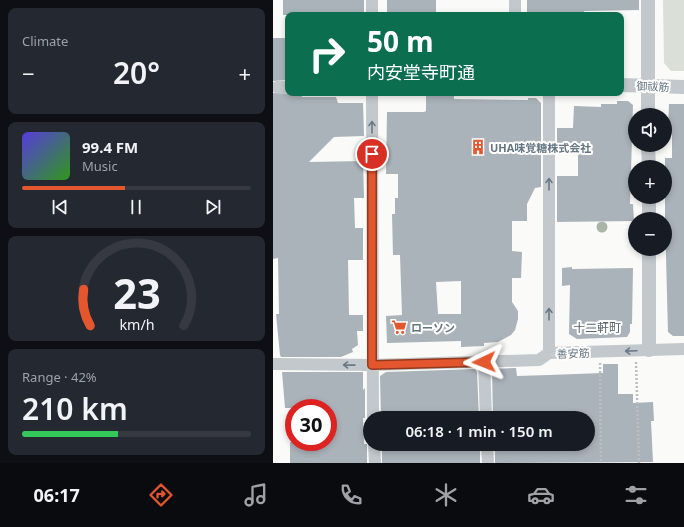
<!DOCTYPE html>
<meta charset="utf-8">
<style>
:root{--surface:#171b24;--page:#242831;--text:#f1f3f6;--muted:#9ea1a6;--line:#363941;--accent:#e4572e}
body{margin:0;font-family:"Noto Sans","Noto Sans JP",sans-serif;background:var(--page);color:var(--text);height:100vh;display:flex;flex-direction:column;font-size:15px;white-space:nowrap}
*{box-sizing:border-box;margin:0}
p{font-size:13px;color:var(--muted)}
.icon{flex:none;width:22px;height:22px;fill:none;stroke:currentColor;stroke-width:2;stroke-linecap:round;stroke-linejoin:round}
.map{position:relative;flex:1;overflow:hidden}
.side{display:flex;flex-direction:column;gap:8px;padding:8px;background:#0d0f14;width:273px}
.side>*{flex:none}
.banner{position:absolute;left:12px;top:12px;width:339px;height:84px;border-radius:8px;box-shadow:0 2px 6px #0003;background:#0b6e4f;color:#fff;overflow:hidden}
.controls{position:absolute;left:355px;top:108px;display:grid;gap:8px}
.controls a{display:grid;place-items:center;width:44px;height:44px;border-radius:50%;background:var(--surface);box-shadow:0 2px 6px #0003;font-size:20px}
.speed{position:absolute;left:12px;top:399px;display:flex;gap:8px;font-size:20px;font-weight:700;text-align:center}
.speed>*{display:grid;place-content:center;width:52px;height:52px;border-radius:50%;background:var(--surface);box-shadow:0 2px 6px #0003;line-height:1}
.speed .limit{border:6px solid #d22;background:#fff;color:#111}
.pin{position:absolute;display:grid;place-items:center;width:34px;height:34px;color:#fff;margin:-17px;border:2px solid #fff;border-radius:50%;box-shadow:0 1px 4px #0007}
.me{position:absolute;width:44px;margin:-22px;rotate:268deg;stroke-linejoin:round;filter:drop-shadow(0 0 3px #0008)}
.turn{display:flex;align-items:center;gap:14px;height:84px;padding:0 16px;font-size:18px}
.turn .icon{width:52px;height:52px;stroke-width:2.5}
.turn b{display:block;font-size:28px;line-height:34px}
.big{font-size:30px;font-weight:600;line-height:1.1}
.side .card{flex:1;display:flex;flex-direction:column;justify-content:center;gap:6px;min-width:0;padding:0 14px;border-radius:8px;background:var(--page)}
.side .dial{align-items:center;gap:0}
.dial svg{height:104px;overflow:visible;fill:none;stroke:var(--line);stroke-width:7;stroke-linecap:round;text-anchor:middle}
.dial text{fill:var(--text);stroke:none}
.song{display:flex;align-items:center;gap:12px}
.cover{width:48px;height:48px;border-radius:6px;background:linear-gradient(135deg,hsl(250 70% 55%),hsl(110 70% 35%))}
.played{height:4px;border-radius:2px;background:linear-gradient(90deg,var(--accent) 45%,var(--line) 45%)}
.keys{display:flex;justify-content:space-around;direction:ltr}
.heat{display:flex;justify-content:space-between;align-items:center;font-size:22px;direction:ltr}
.charge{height:6px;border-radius:3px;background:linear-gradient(90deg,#34c759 42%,var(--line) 0)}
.trip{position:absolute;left:90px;top:411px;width:232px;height:40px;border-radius:20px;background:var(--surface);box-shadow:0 2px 6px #0003;font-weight:600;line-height:40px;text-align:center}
.tabs{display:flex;height:64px;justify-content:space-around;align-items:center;background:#090b0e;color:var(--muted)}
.tabs .icon{width:28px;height:28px}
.tabs .selected{color:var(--accent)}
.tabs b{font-size:18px;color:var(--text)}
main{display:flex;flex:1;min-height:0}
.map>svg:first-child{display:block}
.green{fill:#dadfd7}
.building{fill:#aab3b9;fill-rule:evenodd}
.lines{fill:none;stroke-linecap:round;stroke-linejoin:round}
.path{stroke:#bbbfc2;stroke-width:2.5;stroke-dasharray:2 2;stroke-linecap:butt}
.minor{stroke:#c3c8cc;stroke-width:12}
.tertiary{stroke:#c3c8cc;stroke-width:14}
.tree{fill:#aab4a7}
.oneway{stroke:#6a7a87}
.route-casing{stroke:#94391e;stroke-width:10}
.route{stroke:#e4572e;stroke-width:7}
.labels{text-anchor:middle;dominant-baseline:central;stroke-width:4;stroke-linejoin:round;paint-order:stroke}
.street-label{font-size:11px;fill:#657683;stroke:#fff}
.poi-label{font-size:11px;font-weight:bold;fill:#657683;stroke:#fff;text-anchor:start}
.neighbourhood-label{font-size:12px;fill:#57646e;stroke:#fff}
</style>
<main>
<section class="side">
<div class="card"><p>Climate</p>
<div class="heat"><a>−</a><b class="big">20°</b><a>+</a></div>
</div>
<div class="card">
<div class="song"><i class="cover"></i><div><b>99.4 FM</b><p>Music</p></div></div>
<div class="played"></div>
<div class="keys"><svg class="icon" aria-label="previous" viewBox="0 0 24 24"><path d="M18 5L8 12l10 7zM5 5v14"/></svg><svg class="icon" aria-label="pause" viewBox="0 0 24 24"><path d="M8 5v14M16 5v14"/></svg><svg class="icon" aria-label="next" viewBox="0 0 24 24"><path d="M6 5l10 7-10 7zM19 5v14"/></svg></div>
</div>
<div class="card dial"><svg viewBox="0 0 100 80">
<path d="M14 69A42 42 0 1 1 86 69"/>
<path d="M14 69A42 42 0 0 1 9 41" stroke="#e4572e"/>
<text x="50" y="56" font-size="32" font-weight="700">23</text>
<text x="50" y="72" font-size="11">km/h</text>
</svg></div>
<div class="card"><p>Range · 42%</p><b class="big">210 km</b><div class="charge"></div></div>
</section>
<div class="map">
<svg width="411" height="463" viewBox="0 0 411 463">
<rect width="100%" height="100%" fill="#fafaf8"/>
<!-- green -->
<path class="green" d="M390,0H411V71H398L391,63Z"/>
<!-- building -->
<path class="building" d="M10,0H91V15H10Z
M114,0H163V15H114Z
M254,0H366V10L311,11L312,15H254Z
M0,38H15V80L0,81Z
M0,93L29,94V97H63L65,103H90L91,136L61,137L36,162L90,161L91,198H81L82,228H90V260H75L76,315H90V331H84L85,345L79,349L80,352L68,357H8L7,355L3,314H6L5,258L0,259Z
M153,96H181V99L255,100V98H263L268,103V187L262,188L254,204V221H239V251L249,252L248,278H239V302L245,311V319L242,330L238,335L225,342L211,343V346L188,347V341L114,343L113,316L129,315L127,255H120L119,214H122V198H125V174H113L114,112H151L153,111ZM188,281V314H165L163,282Z
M344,101H355L360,105L357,204H360L361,221L284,222V176H305V143L284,144V128H300L301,106L328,107V104H344Z
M396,104H411V336H400L395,332L392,219V158H399V134L395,129Z
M299,267V269L360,268L359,324H357V332L354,337L304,339L296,334L297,285L289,286V268Z
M330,364H345V394H360V403L380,402L381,421H378L380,462L222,463V445L278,444V447L315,445V418H220L219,369L243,368L244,376L276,375L330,373Z
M202,369L204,372L206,418H108L107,376L113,372Z
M9,372H90V390L92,388V418H90L91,444H94V463H17V442H55V408H12Z
M109,444H207V463H109Z"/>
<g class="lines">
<!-- path -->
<path class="path" d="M363,362L366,463
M327,363L328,463"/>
<!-- minor -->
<path class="minor" d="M99,0V15
M242,0V15
M4,87H15
M99,93L100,418
M276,93V353
M211,362L213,418
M0,364L99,365L266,360L276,353L411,349
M101,444L102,463
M214,444L215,463"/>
<!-- tertiary -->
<path class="tertiary" d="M375,0V115
M348,85L411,87
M375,145L376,167
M376,197V219
M376,249V350"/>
</g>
<!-- trees -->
<circle class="tree" cx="329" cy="227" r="5.5"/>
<!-- one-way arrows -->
<defs><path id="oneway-shaft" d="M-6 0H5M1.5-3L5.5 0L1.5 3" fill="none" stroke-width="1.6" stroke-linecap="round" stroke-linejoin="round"/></defs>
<g class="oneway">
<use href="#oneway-shaft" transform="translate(99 127) rotate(-90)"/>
<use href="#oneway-shaft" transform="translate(276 184) rotate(-90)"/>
<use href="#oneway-shaft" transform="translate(276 314) rotate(-90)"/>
<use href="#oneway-shaft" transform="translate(358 351) rotate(178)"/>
<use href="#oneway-shaft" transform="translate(76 365) rotate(-179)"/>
</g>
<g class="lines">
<!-- route casing -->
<g class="route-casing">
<path id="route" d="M99,154V365L211,362"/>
</g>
<!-- route -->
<use href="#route" class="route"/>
</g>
<!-- icons -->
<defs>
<g id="building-bare" transform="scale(1.2)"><path d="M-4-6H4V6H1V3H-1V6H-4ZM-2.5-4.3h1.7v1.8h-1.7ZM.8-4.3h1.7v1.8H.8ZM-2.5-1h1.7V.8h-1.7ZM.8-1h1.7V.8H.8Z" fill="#e4572e" stroke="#fff" stroke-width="2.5" paint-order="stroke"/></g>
<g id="supermarket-bare" transform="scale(1.2)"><path d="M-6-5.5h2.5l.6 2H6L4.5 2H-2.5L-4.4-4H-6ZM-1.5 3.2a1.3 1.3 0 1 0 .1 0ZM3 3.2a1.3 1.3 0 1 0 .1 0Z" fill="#e4572e" stroke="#fff" stroke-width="2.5" paint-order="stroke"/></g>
</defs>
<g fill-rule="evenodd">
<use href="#building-bare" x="205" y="147"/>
<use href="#supermarket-bare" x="126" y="327"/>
</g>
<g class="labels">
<!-- street labels -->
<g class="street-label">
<text transform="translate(380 86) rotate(2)">御祓筋</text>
<text transform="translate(300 353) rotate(-2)">善安筋</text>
</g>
<!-- poi labels -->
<g class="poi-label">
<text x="217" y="147">UHA味覚糖株式会社</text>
<text x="138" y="327">ローソン</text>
</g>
<!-- neighbourhood labels -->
<g class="neighbourhood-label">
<text x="324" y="327">十二軒町</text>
</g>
</g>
</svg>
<div class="controls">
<a><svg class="icon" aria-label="sound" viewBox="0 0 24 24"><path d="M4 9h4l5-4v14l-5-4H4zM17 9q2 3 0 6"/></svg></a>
<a>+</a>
<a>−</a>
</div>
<div class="speed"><div class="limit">30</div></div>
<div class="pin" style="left:99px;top:154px;background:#d93025"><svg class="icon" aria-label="arrive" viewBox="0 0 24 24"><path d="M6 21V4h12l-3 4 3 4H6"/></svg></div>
<svg class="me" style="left:211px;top:362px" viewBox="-20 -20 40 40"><path d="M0-17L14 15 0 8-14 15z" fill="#e4572e" stroke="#fff" stroke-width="4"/></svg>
<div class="trip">06:18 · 1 min · 150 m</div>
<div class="banner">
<div class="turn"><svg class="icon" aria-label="right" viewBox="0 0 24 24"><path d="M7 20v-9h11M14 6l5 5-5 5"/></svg><div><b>50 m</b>内安堂寺町通</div></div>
</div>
</div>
</main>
<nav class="tabs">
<b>06:17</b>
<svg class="icon selected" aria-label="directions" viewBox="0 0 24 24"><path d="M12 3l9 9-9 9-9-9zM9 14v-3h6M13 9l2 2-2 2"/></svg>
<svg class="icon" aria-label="music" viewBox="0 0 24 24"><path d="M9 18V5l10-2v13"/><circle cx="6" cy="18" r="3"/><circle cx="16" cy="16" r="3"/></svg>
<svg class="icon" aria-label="phone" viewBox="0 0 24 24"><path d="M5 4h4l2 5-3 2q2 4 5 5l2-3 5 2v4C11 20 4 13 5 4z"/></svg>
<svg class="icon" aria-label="climate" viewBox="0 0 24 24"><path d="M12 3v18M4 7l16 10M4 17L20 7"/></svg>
<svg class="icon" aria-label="car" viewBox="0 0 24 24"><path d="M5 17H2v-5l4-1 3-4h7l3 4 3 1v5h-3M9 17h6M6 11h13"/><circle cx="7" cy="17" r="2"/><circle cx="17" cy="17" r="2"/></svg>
<svg class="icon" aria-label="filters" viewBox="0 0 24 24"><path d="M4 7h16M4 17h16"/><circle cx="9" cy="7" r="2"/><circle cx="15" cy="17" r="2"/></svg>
</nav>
